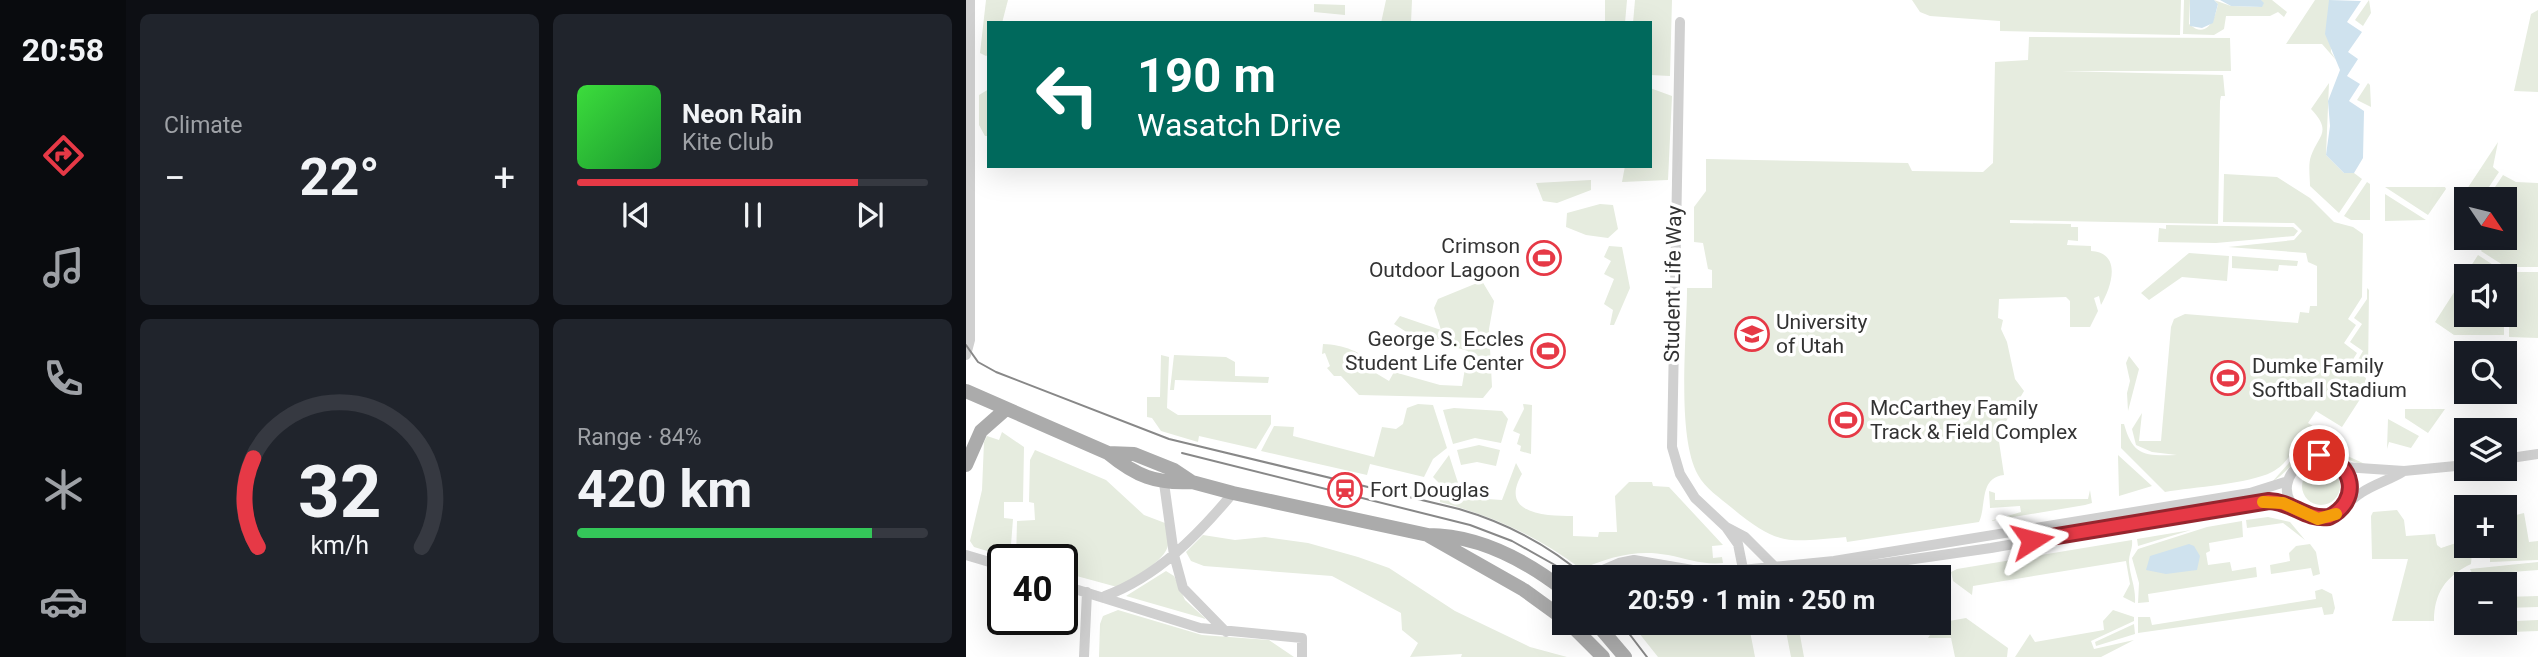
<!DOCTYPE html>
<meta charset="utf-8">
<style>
:root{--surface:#171b24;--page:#20242c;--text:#f1f3f6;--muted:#9ea1a6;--line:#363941;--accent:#e63946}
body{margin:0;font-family:Roboto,sans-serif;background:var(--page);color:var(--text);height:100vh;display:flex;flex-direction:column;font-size:26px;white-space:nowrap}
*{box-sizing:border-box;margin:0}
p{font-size:23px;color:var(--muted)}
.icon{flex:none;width:38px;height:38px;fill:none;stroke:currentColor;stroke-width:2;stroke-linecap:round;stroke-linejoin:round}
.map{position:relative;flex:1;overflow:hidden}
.side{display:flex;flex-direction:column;gap:14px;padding:14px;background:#0d0f14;width:840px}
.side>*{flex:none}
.guide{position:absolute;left:21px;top:21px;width:665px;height:147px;border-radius:0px;box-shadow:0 7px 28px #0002;background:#00695c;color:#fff;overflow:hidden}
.needle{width:46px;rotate:125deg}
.buttons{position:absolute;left:1488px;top:187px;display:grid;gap:14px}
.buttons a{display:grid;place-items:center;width:63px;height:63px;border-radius:0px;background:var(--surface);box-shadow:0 7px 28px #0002;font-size:35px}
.speed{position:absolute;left:21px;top:544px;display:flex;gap:14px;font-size:35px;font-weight:700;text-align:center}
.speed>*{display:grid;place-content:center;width:91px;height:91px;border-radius:50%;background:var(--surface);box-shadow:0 7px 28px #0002;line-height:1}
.speed .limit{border:4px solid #111;border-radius:10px;background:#fff;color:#111}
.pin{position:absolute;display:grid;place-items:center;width:60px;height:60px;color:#fff;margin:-30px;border:4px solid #fff;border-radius:50%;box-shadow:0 2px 7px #0007}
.me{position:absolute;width:77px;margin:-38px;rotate:81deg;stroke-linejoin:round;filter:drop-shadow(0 0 5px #0008)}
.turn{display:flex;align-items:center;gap:24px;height:147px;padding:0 35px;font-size:32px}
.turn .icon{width:91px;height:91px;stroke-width:2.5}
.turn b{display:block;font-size:49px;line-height:60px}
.big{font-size:52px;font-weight:700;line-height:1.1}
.side .card{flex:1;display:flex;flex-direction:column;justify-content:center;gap:10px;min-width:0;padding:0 24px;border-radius:10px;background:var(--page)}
.side .dial{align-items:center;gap:0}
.dial svg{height:182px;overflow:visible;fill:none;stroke:var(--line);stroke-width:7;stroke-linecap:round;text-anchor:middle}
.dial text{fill:var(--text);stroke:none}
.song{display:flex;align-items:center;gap:21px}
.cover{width:84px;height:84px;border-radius:10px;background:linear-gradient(135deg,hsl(120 70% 55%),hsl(130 70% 35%))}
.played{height:7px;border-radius:4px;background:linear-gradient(90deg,var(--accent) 80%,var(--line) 80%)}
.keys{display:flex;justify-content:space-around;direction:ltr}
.heat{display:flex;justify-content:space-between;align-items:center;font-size:38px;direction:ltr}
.charge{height:10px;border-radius:5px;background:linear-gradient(90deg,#34c759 84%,var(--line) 0)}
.side .tiles{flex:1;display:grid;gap:14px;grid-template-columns:repeat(2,1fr)}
.trip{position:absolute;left:586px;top:565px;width:399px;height:70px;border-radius:0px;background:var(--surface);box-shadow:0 7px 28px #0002;font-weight:700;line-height:70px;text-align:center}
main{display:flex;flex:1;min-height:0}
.tabs{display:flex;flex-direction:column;width:126px;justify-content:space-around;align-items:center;background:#090b0e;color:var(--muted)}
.tabs .icon{width:49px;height:49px}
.tabs .active{color:var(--accent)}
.tabs b{font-size:32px;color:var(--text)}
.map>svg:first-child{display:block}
.green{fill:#e6ecdf}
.water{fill:#cfe2ee}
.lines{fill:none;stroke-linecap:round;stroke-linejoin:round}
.minor{stroke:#d0d0d0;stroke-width:10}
.major{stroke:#ababab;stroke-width:14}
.tram{stroke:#888;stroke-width:2}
.route-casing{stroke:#96252e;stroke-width:18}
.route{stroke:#e63946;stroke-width:12}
.slow{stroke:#f59e0b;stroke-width:12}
.labels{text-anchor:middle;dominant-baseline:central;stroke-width:7;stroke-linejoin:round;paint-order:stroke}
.poi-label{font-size:21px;fill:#333;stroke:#fff;text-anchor:start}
.street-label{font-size:21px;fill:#333;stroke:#fff}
</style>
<main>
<nav class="tabs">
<b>20:58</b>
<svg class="icon active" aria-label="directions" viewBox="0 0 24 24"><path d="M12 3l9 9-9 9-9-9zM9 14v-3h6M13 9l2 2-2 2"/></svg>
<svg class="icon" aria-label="music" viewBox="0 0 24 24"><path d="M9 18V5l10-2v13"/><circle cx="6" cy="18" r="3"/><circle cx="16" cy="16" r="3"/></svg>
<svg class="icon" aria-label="phone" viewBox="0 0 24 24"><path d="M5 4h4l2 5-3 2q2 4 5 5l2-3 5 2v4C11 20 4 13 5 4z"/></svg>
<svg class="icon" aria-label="climate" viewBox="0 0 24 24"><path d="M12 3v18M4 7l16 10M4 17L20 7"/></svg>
<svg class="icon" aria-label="car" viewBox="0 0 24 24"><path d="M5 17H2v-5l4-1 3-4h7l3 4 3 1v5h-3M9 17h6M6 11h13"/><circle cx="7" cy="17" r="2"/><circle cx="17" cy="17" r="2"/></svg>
</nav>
<section class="side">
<div class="tiles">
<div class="card"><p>Climate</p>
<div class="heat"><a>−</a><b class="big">22°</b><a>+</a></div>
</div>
<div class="card">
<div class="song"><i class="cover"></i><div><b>Neon Rain</b><p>Kite Club</p></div></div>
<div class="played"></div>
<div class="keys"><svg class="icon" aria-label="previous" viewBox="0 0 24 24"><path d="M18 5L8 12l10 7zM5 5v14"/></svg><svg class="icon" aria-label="pause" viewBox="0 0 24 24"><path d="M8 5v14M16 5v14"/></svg><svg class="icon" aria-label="next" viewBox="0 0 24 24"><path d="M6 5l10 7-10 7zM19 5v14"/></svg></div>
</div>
<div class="card dial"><svg viewBox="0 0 100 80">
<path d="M14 69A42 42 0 1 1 86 69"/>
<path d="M14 69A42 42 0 0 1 12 30" stroke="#e63946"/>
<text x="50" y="56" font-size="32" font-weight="700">32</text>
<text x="50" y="72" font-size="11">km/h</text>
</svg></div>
<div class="card"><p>Range · 84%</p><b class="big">420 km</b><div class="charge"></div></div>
</div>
</section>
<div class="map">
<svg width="1572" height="657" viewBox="0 0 1572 657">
<rect width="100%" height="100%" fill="#fff"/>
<!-- green -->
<path class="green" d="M20,0H42L36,23H23V54L20,56L14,53Z
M420,0H446L445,23H415Z
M639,0H661L659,23H639Z
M669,0H706L704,76L684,75V23H667Z
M946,0H1215L1214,35L1034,31V21L964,16L954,12Z
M1218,0H1224L1223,24C1241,40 1249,19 1252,4L1248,0L1265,6L1296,7L1295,0H1306L1321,12L1318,17L1312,12L1304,16H1260L1258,29L1248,35L1217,34Z
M1349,0H1363L1365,52L1370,60L1356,44H1320Z
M1403,0L1405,13L1397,26L1389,20Z
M348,4L379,5V15L348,12Z
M1572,10V92L1548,91L1565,14Z
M1063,37L1264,38L1265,71H1095L1257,75L1259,96H1255L1254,101L1252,224L1044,220V223L1105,224V227H1112V241L1102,240L1101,245L1125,246V251C1157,253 1145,288 1135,305L1133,296L1128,298L1132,311L1124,327H1104V301L1100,297L1033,299L1032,318L1037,320L1035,329L1041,342L1049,379L1058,391L1032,435L1038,475C1013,478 1021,504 1013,522L881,542L880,537C822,542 813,547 766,508C754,498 739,488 732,475C710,435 721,336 721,288H746V270L742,269L737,243L728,242V207L740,191V159L942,163L946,171L1017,172L1027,163L1029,62L1062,60Z
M1363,83L1360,155L1378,173H1388L1396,179L1373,213L1344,186C1344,178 1342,164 1345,156C1352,136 1367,132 1345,109Z
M1402,83L1404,85L1405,107L1391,100Z
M684,88L706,96L702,180L656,182L659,166H684Z
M23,89V136H19L13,125V95Z
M1532,142L1527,167L1533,172L1515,199L1500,200L1497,195Z
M1258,174L1311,177L1344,198L1368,222L1387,227L1397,234L1396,297L1382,319L1390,325L1378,343L1391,353L1383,366L1400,378V390L1376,427L1350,411L1342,423L1367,439L1365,442C1323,435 1331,459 1306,472C1283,484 1227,487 1199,492L1155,448V424H1158C1167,456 1178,456 1211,455L1186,452L1170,445L1166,429L1176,413L1173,441H1195L1205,327L1208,319L1219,314L1332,323L1334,312L1343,313L1344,306H1351V266L1342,262L1340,253L1262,247L1328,240L1336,231L1328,223L1257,222Z
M1537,175L1550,182L1572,183V267H1540L1515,251L1524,238H1538V200L1521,199Z
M625,180V190L591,203L577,201L570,183Z
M1401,182L1404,184V220H1385L1378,216Z
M1419,187H1479L1480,189L1462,215Z
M1419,194L1460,220L1419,221Z
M634,204L647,205L652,229L642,238L620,235L600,227L601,213Z
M1200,225L1327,227L1332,231L1328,236L1250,243L1192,242L1193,228L1200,229Z
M643,246L656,247L664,288L648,325H644L647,310L638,304L648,279L638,274L645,261L638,257Z
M1223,253L1263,256L1261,281L1216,277L1183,300L1175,293Z
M1512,255L1538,272V276H1500V315H1538V335H1488L1469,322Z
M1266,256L1332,261L1331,266L1313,265L1312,271L1266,268Z
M1543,272H1572V338L1543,337Z
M516,281L528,301L523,329L526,387L517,398L393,395L375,376H368L361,368L364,366L359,353L356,354L357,344C377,345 396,351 409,367L408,372L423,381L428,372L474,385L496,386L502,351L442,333L428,324L434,316L475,330L468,308L472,299Z
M1401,288L1403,290L1402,374L1389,365L1397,351L1384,342L1396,324L1388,318L1401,299Z
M195,355L203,357L201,408L212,415H305V424L290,449L233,436L232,442L195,431L186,418L181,417V397H194Z
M208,355L260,357L269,362V376L303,377L302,383L209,380L208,390H204Z
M1163,356L1173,369L1162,411L1161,393L1164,381L1160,363Z
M452,404L467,405L481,448L467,459L458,477L404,464L401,475L295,451L308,426L328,427L327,436L408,457L416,427L430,429L437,424L441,408Z
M557,404L566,405L565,454L554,451L555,446L551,444L554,434L547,431L558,409Z
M488,408L536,411L542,419L535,443L509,438L487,444L477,410Z
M1439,409H1479L1462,433L1439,418Z
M1422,419L1453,436L1445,448L1423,442L1421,449Z
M36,432L58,447L57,502H38V518L47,519L44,558L8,547L4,541L16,490L18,442L21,436L33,440Z
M513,445L534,450L530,466L511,462L495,465L491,450Z
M1345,448H1364L1399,464C1386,464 1379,456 1368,452C1337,442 1328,468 1306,482L1331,454Z
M69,450L140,480L178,515L199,523C200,529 203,538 202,545C200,561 164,580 151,587L96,572V560H50L51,521L69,520L68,503L63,502L64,460Z
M483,455L494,489H505L506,498L536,500L550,463L556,474C532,515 582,516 607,516V536L632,537L633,532H651L649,496L663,482H686L687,486L703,487L757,545L746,546L747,558L756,557L757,563C737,565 722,559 702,555C670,549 644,557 615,569C571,536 527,516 474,502L475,485L467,477Z
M1152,455L1186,486L1153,496Z
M1336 486a19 19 0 1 1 38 0a19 19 0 1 1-38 0Z
M1124,490L1126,503L1119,505L1024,521L1055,512L1054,506L1024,508L1023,491L1029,493V500L1122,499Z
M1431,510L1438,520L1440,536L1469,534L1471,545L1475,548L1493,542L1506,551L1505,564C1480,576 1468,593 1468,621H1426L1442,559H1406L1405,516L1407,512Z
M1558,513L1563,542L1572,541V560L1524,562V551L1528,546H1538V518Z
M1302,517L1324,522L1339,540L1317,523L1281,528L1280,520Z
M1276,521L1277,537L1243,543L1244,551L1240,553L1242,565L1264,562L1266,571L1290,567L1291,577L1182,594L1183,602L1172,603L1173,583L1166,558L1172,549L1241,527Z
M1225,530L1172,546L1171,539Z
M237,535L269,540L299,537L342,543L392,557L423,568L489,611L564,647L601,657H495L496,654L444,657L452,643L436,630L435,613L366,576L238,566L225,561L220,552Z
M1166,540C1167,549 1163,553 1163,562C1164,577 1170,587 1169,603L1157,597L1164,584L1160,561L1007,586L1006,595L987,581L985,572L991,569Z
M1344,544L1350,552L1354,574L1347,576L1345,568L1305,574L1304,565L1324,561L1323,553L1330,546Z
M1572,562V570L1507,575L1504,569Z
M200,571L208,576L219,600L240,619L160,596Z
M1356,589L1366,594L1369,608L1367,614L1358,615L1356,607L1172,633V617H1184L1186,625L1350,599L1349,591Z
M1572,596V607L1538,608V597Z
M152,610L236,635L303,640L328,657H133L134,624L137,616Z
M1147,610L1168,617V621L1125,641L1128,649L1168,640L1135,657H1049L1064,634L1069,642L1138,630L1137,621Z
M1000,618L1042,648L1041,657H989L985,638H962L972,623Z
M1572,620V631L1518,633L1506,623Z
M665,623H792L783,626L789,657H692Z
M1168,624L1169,634L1130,646L1129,642Z
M833,630L838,657H825L820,631Z"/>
<!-- water -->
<path class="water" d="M1224,0H1248L1252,4L1247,23L1236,28L1224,26Z
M1254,0H1295L1298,3L1296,7L1265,6Z
M1363,0L1395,1L1381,22L1396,32L1382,52L1392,59L1381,76L1394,84L1383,101L1398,111L1397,158L1388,173H1378L1360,155L1364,126L1362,101L1374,70L1359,34Z
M581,245L586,247L588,252L582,259V266L573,273L569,268L574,251Z
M1223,544L1228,546L1234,556L1231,570L1200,574L1180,570L1184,556Z"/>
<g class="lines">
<!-- minor -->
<path class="minor" d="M714,22L706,447L714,474L729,498L760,527L779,537L807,565
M0,355L4,340V0
M1538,459L1572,454
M1378,467L1438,471L1500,465
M198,483L208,555L217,588L260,632
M1380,505L1384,479C1369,424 1290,478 1334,512C1359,531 1376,505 1395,493C1408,484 1424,480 1438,471
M760,527L772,544L777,569L782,572
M0,555L37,566
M618,578L653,563L668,560L744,573L868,561L1284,493L1322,481
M645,578L672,571L713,578
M816,578L1025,548L1284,503L1310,502L1329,507
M96,585L234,628L336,638V657
M139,596C191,577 232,535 267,493
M118,657L121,592"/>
<!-- major -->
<path class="major" d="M0,391L142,453C170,476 190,484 226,482
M142,453L168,454L208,470L226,482L267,493L462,535C512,535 559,560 598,590
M0,465L15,431L40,409
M463,536L558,590L598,619
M603,623L637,657
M630,623L659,657"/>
<!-- tram -->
<path class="tram" d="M0,345L12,362L30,372L203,439L493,509C541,523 583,545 621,578
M216,453L504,525L546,541L596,569
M655,623L681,657"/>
</g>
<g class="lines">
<!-- route casing -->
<g class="route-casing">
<path id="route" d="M1066,540L1303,501C1327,502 1339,520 1363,517C1395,501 1389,462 1353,455"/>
</g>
<!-- route -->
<use href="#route" class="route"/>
<!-- slow -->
<path class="slow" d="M1297,502L1317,503L1352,519L1370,514"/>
</g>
<!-- icons -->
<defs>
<g id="stadium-ring" transform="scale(1.75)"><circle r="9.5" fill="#fff" stroke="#e63946" stroke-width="1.5"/><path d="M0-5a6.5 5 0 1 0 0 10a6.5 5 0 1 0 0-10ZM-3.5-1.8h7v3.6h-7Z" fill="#e63946"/></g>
<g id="university-ring" transform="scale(1.75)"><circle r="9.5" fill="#fff" stroke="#e63946" stroke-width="1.5"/><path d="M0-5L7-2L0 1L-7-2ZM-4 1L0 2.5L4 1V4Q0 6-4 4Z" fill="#e63946"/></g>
<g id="station-ring" transform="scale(1.75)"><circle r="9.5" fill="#fff" stroke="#e63946" stroke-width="1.5"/><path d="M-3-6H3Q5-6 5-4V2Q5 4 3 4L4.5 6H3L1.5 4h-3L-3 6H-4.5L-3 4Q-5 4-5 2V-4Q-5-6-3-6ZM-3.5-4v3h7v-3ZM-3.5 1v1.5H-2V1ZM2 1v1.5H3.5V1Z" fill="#e63946"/></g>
</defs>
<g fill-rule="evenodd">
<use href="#stadium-ring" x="578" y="258"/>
<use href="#university-ring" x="786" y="334"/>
<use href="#stadium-ring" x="582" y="351"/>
<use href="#stadium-ring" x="1262" y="378"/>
<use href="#stadium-ring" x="880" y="420"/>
<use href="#station-ring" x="379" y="490"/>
</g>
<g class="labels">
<!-- poi labels -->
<g class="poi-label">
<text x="554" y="246" text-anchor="end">Crimson<tspan x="554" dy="24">Outdoor Lagoon</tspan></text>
<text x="810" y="322">University<tspan x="810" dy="24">of Utah</tspan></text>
<text x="558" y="339" text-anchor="end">George S. Eccles<tspan x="558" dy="24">Student Life Center</tspan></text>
<text x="1286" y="366">Dumke Family<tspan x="1286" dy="24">Softball Stadium</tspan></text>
<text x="904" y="408">McCarthey Family<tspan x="904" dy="24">Track &amp; Field Complex</tspan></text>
<text x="404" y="490">Fort Douglas</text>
</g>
<!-- street labels -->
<g class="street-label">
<text transform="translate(707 284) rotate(-89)">Student Life Way</text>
</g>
</g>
</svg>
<div class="buttons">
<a><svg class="needle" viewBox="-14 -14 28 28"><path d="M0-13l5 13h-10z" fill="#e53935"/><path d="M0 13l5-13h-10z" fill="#9ea1a6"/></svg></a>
<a><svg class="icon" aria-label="sound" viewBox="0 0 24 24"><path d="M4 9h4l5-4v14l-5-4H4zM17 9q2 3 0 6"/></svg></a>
<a><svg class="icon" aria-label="search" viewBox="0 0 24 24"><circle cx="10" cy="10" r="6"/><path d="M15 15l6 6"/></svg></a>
<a><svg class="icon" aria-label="layers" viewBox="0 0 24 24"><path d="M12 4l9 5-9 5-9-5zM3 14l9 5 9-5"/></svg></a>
<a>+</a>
<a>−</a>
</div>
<div class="speed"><div class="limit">40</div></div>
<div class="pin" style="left:1353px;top:455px;background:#d93025"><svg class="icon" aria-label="arrive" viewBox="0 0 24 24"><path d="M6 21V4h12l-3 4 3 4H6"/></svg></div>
<svg class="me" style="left:1066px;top:540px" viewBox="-20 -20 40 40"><path d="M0-17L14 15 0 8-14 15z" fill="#e63946" stroke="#fff" stroke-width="4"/></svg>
<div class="trip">20:59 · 1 min · 250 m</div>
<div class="guide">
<div class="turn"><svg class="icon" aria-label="left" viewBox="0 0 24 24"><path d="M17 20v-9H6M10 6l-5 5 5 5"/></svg><div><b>190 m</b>Wasatch Drive</div></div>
</div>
</div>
</main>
